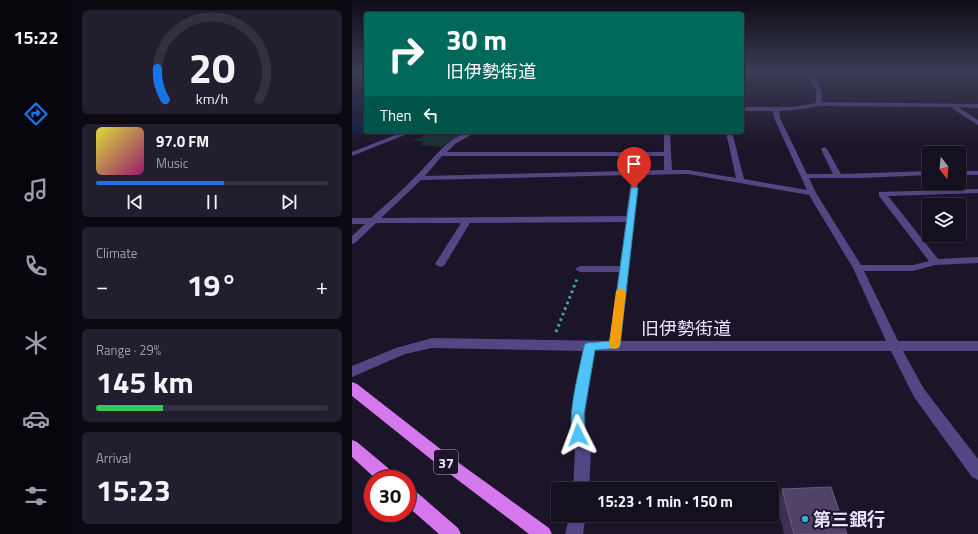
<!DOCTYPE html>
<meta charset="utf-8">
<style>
:root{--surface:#151020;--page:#221e2d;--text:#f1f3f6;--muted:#9d9da5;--line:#34303e;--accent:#1a73e8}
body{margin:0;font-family:"Titillium Web","Noto Sans JP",sans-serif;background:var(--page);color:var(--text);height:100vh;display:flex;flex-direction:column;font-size:15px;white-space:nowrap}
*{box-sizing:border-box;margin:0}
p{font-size:13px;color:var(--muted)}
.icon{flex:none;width:22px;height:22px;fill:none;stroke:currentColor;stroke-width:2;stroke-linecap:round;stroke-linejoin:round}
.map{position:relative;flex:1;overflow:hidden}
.sheet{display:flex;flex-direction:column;gap:10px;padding:10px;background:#0c0912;width:280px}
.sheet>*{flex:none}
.banner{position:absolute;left:12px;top:12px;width:380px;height:122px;border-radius:4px;box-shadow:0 1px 3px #0004,0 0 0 1px var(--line);background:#00695c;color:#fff;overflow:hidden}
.needle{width:26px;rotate:164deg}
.controls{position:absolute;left:570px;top:146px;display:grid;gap:8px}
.controls a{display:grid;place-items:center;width:44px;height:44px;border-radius:4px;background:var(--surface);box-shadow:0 1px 3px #0004,0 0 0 1px var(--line);font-size:20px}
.speed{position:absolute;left:12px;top:470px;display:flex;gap:8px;font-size:20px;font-weight:700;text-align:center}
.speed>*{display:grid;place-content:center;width:52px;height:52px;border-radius:50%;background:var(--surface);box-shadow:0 1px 3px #0004,0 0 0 1px var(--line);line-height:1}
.speed .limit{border:6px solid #d22;background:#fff;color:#111}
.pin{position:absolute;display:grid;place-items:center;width:34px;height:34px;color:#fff;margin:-41px -17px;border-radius:50% 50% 50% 0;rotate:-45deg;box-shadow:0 0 4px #0007}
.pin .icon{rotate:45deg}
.me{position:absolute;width:44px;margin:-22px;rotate:357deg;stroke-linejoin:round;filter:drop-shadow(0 0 3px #0008)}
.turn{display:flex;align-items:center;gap:14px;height:84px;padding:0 16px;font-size:18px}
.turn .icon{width:52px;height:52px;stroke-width:2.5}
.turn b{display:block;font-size:28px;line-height:34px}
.then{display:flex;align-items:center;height:38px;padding:0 16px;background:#0003;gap:8px;font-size:15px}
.big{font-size:30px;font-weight:700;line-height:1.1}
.sheet .tile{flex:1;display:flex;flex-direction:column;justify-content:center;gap:6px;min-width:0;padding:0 14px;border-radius:6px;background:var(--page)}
.sheet .dial{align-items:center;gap:0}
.dial svg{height:104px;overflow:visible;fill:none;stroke:var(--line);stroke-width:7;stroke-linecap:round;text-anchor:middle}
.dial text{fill:var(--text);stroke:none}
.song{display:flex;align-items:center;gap:12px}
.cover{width:48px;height:48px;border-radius:6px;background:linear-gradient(135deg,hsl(60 70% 55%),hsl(320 70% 35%))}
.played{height:4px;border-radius:2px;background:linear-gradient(90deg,var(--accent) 55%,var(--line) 55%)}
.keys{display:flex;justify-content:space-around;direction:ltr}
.heat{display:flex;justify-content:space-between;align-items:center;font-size:22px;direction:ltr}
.charge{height:6px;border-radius:3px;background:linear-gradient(90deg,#34c759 29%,var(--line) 0)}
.trip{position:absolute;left:199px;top:482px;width:228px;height:40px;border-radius:4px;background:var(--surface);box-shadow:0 1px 3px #0004,0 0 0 1px var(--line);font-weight:700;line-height:40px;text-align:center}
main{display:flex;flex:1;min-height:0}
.dock{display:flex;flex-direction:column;width:72px;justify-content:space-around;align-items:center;background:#08060d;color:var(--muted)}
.dock .icon{width:28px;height:28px}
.dock .active{color:var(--accent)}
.dock b{font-size:18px;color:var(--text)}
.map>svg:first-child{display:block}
.green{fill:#193033}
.water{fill:#131d45}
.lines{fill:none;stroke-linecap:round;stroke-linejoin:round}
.river{fill:#131d45;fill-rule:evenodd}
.path{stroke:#41a4af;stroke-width:3;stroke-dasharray:2.5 3.5;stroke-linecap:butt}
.minor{fill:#524683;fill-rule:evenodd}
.major{fill:#d577ed;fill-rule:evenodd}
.wall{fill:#3e3055}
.building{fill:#504367;stroke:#685c7e}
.route{fill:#4fc3f7;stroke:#337fa1}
.slow{fill:#f59e0b}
.poi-dot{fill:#26b1e3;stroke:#1c152a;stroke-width:1.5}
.labels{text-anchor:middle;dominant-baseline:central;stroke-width:4;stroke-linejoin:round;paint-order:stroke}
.shield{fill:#1c152a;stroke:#aca4bc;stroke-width:1}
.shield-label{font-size:14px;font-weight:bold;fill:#e9e2fb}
.near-street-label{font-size:18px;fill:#e9e2fb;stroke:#1c152a}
.near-poi-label{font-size:18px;font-weight:bold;fill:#e9e2fb;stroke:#1c152a;text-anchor:start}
</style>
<main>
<nav class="dock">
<b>15:22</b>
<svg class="icon active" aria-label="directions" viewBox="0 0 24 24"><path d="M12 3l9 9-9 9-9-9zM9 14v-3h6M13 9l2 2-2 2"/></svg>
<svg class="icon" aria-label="music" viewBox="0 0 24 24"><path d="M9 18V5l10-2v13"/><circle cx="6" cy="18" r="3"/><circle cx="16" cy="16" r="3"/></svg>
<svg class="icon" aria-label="phone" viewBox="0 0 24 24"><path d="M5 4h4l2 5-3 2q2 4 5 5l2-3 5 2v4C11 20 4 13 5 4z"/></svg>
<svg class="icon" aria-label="climate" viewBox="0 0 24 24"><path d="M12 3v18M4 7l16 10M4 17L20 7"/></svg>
<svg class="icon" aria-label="car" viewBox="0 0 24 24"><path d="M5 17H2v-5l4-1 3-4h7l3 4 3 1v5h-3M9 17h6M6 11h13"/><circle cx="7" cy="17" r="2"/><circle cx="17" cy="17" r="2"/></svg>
<svg class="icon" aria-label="filters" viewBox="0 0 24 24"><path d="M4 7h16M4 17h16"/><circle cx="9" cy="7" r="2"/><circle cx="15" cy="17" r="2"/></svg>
</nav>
<section class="sheet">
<div class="tile dial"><svg viewBox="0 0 100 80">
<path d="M14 69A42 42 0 1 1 86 69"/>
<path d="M14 69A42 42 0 0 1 8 45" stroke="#1a73e8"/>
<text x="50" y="56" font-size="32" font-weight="700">20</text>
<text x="50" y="72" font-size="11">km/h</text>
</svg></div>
<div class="tile">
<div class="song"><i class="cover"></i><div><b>97.0 FM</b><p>Music</p></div></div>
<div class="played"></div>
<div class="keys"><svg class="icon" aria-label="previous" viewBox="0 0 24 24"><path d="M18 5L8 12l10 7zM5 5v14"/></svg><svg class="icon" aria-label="pause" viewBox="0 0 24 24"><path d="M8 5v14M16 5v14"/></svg><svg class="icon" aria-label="next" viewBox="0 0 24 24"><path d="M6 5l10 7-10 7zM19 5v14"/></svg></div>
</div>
<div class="tile"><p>Climate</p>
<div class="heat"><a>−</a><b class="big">19°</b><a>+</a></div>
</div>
<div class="tile"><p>Range · 29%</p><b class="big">145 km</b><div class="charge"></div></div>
<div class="tile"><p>Arrival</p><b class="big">15:23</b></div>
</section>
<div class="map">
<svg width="626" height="534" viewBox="0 0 626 534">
<rect width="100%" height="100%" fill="#1c152a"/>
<!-- green -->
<path class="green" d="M81,132H113L89,147L68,145L72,141H60Z"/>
<!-- water -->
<path class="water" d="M0,114L9,119H14V132H16L5,135L0,130Z"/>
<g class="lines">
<!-- river -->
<path class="river" d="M7,96H14V106L0,109V98Z"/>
<!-- path -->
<path class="path" d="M204,332L225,279"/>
<!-- minor -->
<path class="minor" d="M454,72H458C464,81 473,90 469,102L626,104V108L606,107L626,120V125L598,107L467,106L451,109L427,111L428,118L455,174H481L469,149L472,147L475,149L489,174L577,171V175L510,178H457L464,193L509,265H561L577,261L527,196V192L626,189V193L536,196L586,259L626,257V263L583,265L561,271H512L546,341H626V351H551L572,389L626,459V480L620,477L562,397L539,351H243L233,414L234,435L239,451L237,489H221L223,451L220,435L219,414L231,351L80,348L53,354L0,377V366L44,348L80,338L257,341L267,272H228L223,269L228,266H268L274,222L118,223L92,266L88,267L83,264L109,223H24L3,243L0,244V236L13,224H0V218H19C34,204 50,191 64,176C81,160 98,132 124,132L103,144L95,152H312V132H318L320,170H336L384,178L374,132H380L392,179L455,190L422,118L421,111H390V107H441L464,103V91ZM90,156H312V170L73,176ZM336,174L457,195L501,268L534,341H269L287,175ZM280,175L274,216L29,218L69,180Z
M51,132H60L0,156V152Z
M607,171H626V175H607Z
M218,515H234L231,534H213Z"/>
<!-- major -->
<path class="major" d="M0,382L5,384L100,458L197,528L200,534H177L90,468L0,396Z
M0,440L5,442L42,473L44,479H24L0,457Z
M55,487L61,489L106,528L109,534H87L55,506Z"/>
</g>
<!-- wall -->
<path class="wall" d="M430,489L495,534H432L425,504Z"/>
<!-- building -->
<path class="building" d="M479,487L495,534H442L430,489Z"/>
<!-- sky -->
<linearGradient id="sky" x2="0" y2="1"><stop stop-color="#0f0c17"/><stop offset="0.49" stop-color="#3a3b55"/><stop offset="1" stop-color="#3a3b55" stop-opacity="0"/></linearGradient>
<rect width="626" height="146" fill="url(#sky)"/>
<!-- route -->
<path class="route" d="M282,186L286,188L268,345L267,348L243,350L232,414L233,435L231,440L226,441L222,440C213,420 228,368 232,346L234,343L258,341L279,188Z"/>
<!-- slow -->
<path class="slow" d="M269,288L274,291L268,345L266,348L263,349L259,348L257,345L264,291Z"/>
<!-- markers -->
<circle class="poi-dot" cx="453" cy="519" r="4"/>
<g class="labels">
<!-- shield labels -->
<rect class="shield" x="82" y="450" width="24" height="24" rx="3"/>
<g class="shield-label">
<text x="94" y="462">37</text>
</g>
<!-- near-street labels -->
<g class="near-street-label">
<text x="334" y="328">旧伊勢街道</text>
</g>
<!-- near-poi labels -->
<g class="near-poi-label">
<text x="461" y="519">第三銀行</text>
</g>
</g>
</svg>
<div class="controls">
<a><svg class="needle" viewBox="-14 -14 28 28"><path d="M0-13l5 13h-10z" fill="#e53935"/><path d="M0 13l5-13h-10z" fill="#9d9da5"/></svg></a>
<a><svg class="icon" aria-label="layers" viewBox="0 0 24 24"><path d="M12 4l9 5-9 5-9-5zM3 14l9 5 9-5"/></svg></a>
</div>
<div class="speed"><div class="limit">30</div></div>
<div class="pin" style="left:282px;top:188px;background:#d93025"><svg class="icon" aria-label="arrive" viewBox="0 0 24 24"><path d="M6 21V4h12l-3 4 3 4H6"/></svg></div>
<svg class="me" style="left:226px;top:435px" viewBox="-20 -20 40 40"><path d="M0-17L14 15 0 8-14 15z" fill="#4fc3f7" stroke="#fff" stroke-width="4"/></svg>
<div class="trip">15:23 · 1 min · 150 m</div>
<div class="banner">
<div class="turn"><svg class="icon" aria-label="right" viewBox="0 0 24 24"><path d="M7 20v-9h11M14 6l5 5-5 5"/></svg><div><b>30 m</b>旧伊勢街道</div></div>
<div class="then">Then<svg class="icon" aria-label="left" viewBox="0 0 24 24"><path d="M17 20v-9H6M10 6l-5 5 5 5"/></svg></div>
</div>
</div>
</main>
